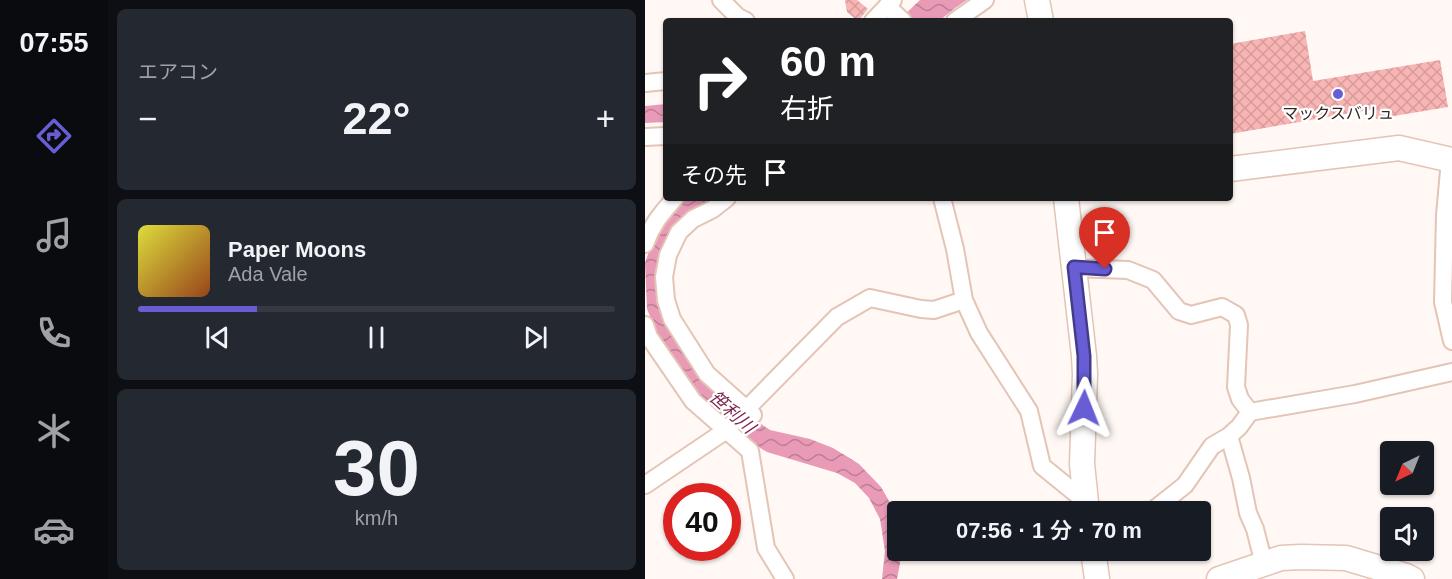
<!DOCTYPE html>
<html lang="ja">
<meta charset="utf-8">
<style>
:root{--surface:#171b24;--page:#242831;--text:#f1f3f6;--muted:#9ea1a6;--line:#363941;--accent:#695dd6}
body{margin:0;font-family:Helvetica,"Noto Sans JP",sans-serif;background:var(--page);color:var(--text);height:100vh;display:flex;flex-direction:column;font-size:22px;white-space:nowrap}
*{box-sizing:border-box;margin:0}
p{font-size:20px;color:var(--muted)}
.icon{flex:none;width:33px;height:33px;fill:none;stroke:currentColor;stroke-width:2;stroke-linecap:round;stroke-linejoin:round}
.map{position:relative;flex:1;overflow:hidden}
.sheet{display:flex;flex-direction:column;gap:9px;padding:9px;background:#0d0f14;width:537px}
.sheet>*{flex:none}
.banner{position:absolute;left:18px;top:18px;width:570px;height:183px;border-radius:6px;box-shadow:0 2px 4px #0004;background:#202124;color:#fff;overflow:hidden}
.needle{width:39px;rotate:223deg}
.tools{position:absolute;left:735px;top:441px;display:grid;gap:12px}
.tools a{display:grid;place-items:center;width:54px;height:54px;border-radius:6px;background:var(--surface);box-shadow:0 2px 4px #0004;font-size:30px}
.speed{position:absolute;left:18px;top:483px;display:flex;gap:12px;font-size:30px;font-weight:700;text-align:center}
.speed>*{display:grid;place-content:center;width:78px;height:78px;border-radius:50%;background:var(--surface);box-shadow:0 2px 4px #0004;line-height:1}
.speed .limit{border:9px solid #d22;background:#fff;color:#111}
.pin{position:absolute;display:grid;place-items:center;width:51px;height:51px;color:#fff;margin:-62px -26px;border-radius:50% 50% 50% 0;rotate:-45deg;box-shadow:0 0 6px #0007}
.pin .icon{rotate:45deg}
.me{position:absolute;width:66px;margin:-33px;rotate:2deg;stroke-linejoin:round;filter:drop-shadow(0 0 4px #0008)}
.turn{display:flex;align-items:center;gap:21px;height:126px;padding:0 18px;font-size:27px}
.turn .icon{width:78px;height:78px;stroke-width:2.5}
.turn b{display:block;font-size:42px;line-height:51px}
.then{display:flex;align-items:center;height:57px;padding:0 18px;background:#0003;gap:12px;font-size:22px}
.big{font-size:45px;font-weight:600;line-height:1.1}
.sheet .tile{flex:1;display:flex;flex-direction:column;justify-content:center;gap:9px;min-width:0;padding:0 21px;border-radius:9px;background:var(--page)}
.sheet .dial{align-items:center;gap:0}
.dial b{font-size:78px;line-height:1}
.song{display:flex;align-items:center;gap:18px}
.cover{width:72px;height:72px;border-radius:9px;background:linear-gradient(135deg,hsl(60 70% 55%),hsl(20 70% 35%))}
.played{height:6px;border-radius:3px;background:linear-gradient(90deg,var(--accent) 25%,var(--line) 25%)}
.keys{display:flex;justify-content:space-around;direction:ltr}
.heat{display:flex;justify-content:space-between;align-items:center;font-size:33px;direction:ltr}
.trip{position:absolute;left:242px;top:501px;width:324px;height:60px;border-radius:6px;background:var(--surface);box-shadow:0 2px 4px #0004;font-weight:600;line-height:60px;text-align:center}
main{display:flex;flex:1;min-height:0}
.tabs{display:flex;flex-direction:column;width:108px;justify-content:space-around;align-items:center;background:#090b0e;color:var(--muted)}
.tabs .icon{width:42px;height:42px}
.tabs .on{color:var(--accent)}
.tabs b{font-size:27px;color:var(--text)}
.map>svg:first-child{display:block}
.water{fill:url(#water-waves)}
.building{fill:url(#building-cross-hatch)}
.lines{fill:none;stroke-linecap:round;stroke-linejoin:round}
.street-casing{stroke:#e4c4b5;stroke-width:20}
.secondary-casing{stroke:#e4c4b5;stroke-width:27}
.street{stroke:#fff;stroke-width:16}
.secondary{stroke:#fff;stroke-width:24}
.route-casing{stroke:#443c8b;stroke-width:15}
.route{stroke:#695dd6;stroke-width:10}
.poi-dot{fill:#695dd6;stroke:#fff;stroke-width:2}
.labels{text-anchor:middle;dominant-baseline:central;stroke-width:4.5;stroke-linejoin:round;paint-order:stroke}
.poi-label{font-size:16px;fill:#352823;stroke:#fff}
.water-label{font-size:18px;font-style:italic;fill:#7f264f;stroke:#fff}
</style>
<main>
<nav class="tabs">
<b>07:55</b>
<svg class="icon on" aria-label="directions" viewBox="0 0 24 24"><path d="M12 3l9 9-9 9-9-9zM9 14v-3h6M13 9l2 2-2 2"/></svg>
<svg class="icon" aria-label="music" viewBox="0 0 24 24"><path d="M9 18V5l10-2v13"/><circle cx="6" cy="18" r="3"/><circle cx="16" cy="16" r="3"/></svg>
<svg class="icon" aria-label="phone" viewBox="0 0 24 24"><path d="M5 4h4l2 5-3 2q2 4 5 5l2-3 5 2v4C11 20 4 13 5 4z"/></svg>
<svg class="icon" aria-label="climate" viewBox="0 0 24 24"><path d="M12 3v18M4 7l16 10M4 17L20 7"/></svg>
<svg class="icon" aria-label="car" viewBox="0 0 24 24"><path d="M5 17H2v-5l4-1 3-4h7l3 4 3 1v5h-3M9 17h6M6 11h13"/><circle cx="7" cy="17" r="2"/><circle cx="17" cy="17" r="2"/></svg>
</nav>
<section class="sheet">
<div class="tile"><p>エアコン</p>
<div class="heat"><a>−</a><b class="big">22°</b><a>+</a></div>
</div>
<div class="tile">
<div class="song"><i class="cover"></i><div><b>Paper Moons</b><p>Ada Vale</p></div></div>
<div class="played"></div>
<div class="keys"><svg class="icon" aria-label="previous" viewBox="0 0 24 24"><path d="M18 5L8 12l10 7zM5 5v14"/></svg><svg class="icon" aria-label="pause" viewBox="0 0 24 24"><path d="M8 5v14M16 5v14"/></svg><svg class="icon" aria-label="next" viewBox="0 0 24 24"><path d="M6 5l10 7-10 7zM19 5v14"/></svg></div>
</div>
<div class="tile dial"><b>30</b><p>km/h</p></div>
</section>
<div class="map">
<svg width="807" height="579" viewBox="0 0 807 579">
<defs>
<pattern id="water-waves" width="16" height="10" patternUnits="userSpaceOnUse" patternTransform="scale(1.5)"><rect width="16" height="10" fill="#e89ab6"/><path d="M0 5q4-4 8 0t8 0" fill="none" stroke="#bd7e94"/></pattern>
<pattern id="building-cross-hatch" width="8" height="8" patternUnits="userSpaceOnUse" patternTransform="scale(1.5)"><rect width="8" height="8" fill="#f8b5b3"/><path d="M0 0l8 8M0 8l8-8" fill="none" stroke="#d59c9a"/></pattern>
</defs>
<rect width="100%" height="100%" fill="#fff8f5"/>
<!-- water -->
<path class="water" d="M275,0H322L310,8L294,21H253Z
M21,104V122L0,123V106Z
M36,198H67L42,220L16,298L93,409L125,430L165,439L188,448L214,464L236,487L248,508L252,522V550L255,551V563L252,579H237L240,551L235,519L224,498L210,483L192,473L122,452L92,434L51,395L18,348L2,309L0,263L10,234Z"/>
<!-- building -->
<path class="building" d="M200,0H212L223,9L213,21L202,12Z
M660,31L668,81L795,60L803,107L731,119L729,109L585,134V44Z"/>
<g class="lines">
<!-- street casing -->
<g class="street-casing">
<path id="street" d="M76,0L93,17L101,21
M242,6L258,21
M228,21L248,0
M310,21L340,0
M0,83L21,81
M0,137L21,136
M805,160L800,215L798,302L807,341
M82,198L68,209L48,219L34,232L23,255L19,277L21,300L27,319L62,374L108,415
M297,198L310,249L319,300L334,333L384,411L397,466L440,501
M0,244C7,224 16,214 30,198
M429,268L483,270L508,280L534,311L546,315L577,307L591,315L594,325L591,387L595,399L605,412
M0,325L4,337L48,401L105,451L121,548L140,579
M584,436L596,478L603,513L610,529L619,564
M0,485L80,431L192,317L225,298L276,309L289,310L319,300
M506,512L540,485L567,446L584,436L594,427L605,412L710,394L807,372"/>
</g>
<!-- secondary casing -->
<g class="secondary-casing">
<path id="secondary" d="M392,0L396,21
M585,169L754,148L807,160
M421,198L439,356L440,374L437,464L442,512
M448,550L452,579
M574,579L636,558L656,557L701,558L761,576L767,579"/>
</g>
<!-- street -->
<use href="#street" class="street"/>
<!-- secondary -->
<use href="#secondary" class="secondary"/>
</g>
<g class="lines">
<!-- route casing -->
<g class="route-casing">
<path id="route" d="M439,408V356L429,267L460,269"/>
</g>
<!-- route -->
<use href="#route" class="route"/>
</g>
<!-- markers -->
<circle class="poi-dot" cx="693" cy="94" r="6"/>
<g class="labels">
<!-- poi labels -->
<g class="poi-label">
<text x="693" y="113">マックスバリュ</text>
</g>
<!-- water labels -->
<g class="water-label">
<text transform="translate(87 412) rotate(42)">笹利川</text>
</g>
</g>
</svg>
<div class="tools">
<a><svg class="needle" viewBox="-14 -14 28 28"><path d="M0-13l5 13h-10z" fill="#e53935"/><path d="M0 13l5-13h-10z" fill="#9ea1a6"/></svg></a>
<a><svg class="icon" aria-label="sound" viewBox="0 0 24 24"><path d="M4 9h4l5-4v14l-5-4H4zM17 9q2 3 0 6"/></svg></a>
</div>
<div class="speed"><div class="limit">40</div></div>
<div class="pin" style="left:460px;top:269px;background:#d93025"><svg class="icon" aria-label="arrive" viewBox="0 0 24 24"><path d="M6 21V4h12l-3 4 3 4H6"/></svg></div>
<svg class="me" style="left:439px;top:408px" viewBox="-20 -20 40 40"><path d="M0-17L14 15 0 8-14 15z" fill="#695dd6" stroke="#fff" stroke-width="4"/></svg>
<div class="trip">07:56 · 1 分 · 70 m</div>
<div class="banner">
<div class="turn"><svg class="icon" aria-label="right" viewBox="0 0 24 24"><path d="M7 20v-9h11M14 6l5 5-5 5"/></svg><div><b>60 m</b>右折</div></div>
<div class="then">その先<svg class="icon" aria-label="arrive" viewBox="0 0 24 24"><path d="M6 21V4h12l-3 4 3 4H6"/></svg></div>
</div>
</div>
</main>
